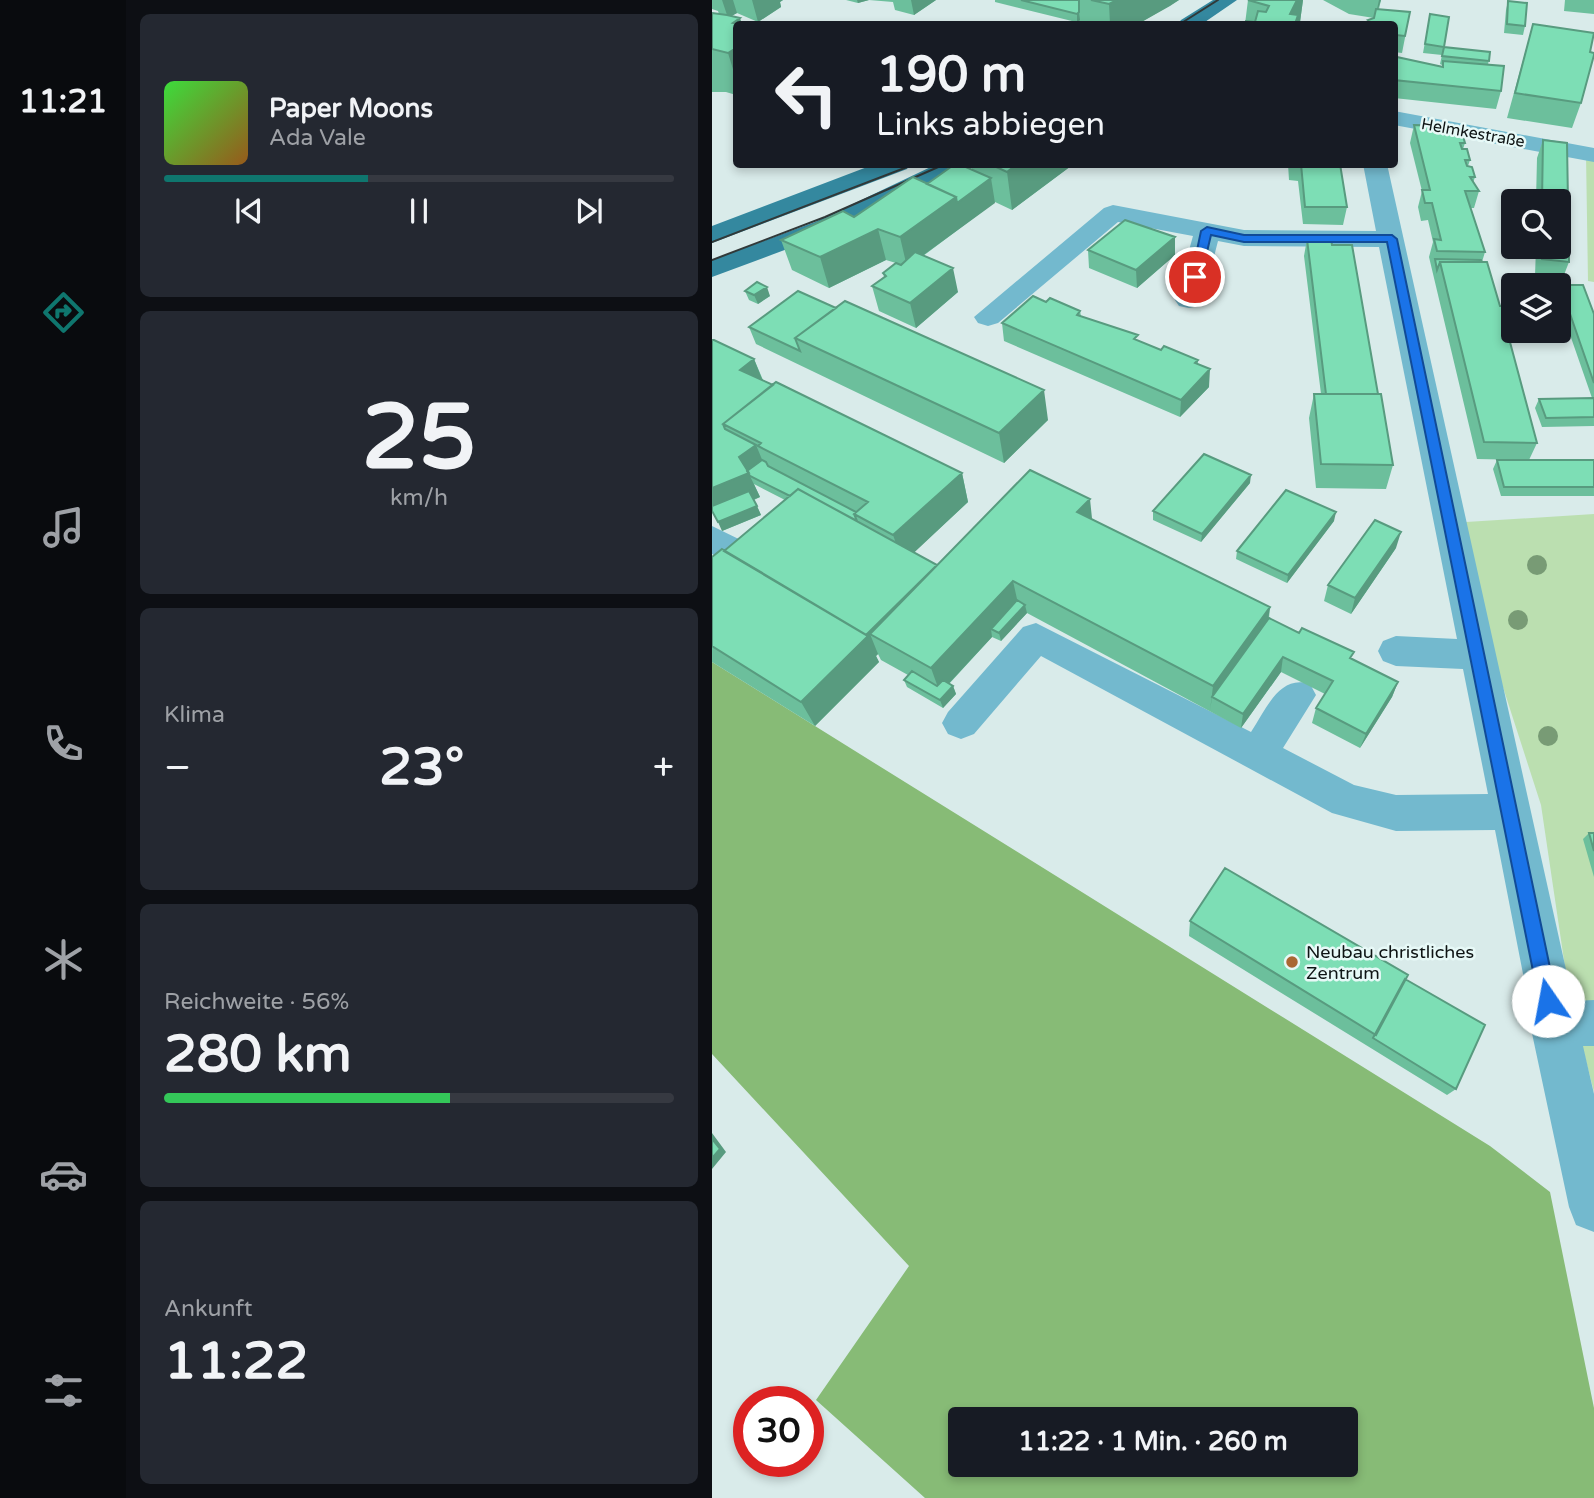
<!DOCTYPE html>
<html lang="de">
<meta charset="utf-8">
<style>
:root{--surface:#171b24;--page:#242831;--text:#f1f3f6;--muted:#9ea1a6;--line:#363941;--accent:#0f766e}
body{margin:0;font-family:"Varela Round",sans-serif;background:var(--page);color:var(--text);height:100vh;display:flex;flex-direction:column;font-size:26px;white-space:nowrap}
*{box-sizing:border-box;margin:0}
p{font-size:23px;color:var(--muted)}
.icon{flex:none;width:38px;height:38px;fill:none;stroke:currentColor;stroke-width:2;stroke-linecap:round;stroke-linejoin:round}
.map{position:relative;flex:1;overflow:hidden}
.details{display:flex;flex-direction:column;gap:14px;padding:14px;background:#0d0f14;width:586px}
.details>*{flex:none}
.guide{position:absolute;left:21px;top:21px;width:665px;height:147px;border-radius:7px;box-shadow:0 4px 10px #0003;background:#171b24;color:var(--text);overflow:hidden}
.fabs{position:absolute;left:789px;top:189px;display:grid;gap:14px}
.fabs a{display:grid;place-items:center;width:70px;height:70px;border-radius:7px;background:var(--surface);box-shadow:0 4px 10px #0003;font-size:35px}
.speed{position:absolute;left:21px;top:1386px;display:flex;gap:14px;font-size:35px;font-weight:700;text-align:center}
.speed>*{display:grid;place-content:center;width:91px;height:91px;border-radius:50%;background:var(--surface);box-shadow:0 4px 10px #0003;line-height:1}
.speed .limit{border:10px solid #d22;background:#fff;color:#111}
.pin{position:absolute;display:grid;place-items:center;width:60px;height:60px;color:#fff;margin:-30px;border:4px solid #fff;border-radius:50%;box-shadow:0 2px 7px #0007}
.me{position:absolute;width:77px;margin:-38px;rotate:348deg;stroke-linejoin:round;filter:drop-shadow(0 0 5px #0008)}
.turn{display:flex;align-items:center;gap:24px;height:147px;padding:0 28px;font-size:32px}
.turn .icon{width:91px;height:91px;stroke-width:2.5}
.turn b{display:block;font-size:49px;line-height:60px}
.big{font-size:52px;font-weight:700;line-height:1.1}
.details .widget{flex:1;display:flex;flex-direction:column;justify-content:center;gap:10px;min-width:0;padding:0 24px;border-radius:10px;background:var(--page)}
.details .dial{align-items:center;gap:0}
.dial b{font-size:91px;line-height:1}
.song{display:flex;align-items:center;gap:21px}
.cover{width:84px;height:84px;border-radius:10px;background:linear-gradient(135deg,hsl(120 70% 55%),hsl(30 70% 35%))}
.played{height:7px;border-radius:4px;background:linear-gradient(90deg,var(--accent) 40%,var(--line) 40%)}
.keys{display:flex;justify-content:space-around;direction:ltr}
.heat{display:flex;justify-content:space-between;align-items:center;font-size:38px;direction:ltr}
.charge{height:10px;border-radius:5px;background:linear-gradient(90deg,#34c759 56%,var(--line) 0)}
.trip{position:absolute;left:236px;top:1407px;width:410px;height:70px;border-radius:7px;background:var(--surface);box-shadow:0 4px 10px #0003;font-weight:700;line-height:70px;text-align:center}
main{display:flex;flex:1;min-height:0}
.tab-bar{display:flex;flex-direction:column;width:126px;justify-content:space-around;align-items:center;background:#090b0e;color:var(--muted)}
.tab-bar .icon{width:49px;height:49px}
.tab-bar .selected{color:var(--accent)}
.tab-bar b{font-size:32px;color:var(--text)}
.map>svg:first-child{display:block}
.green{fill:#bbdfb0}
.forest{fill:#87bb76;fill-rule:evenodd}
.lines{fill:none;stroke-linecap:round;stroke-linejoin:round}
.minor{fill:#73b9ce;fill-rule:evenodd}
.major{fill:#34889f;fill-rule:evenodd}
.tram{stroke:#313939;stroke-width:2}
.tree{fill:#789b75}
.wall{fill:#6cbf9c}
.shaded-wall{fill:#589b7f}
.building{fill:#7ddeb5;stroke:#589b7f;stroke-width:2}
.route{fill:#1a73e8;stroke:#114b97;stroke-width:2}
.poi-dot{fill:#a96833;stroke:#e7f9f7;stroke-width:2.5}
.labels{text-anchor:middle;dominant-baseline:central;stroke-width:5;stroke-linejoin:round;paint-order:stroke}
.far-street-label{font-size:16px;fill:#0e1414;stroke:#e7f9f7}
.poi-label{font-size:18px;fill:#0e1414;stroke:#e7f9f7;text-anchor:start}
</style>
<main>
<nav class="tab-bar">
<b>11:21</b>
<svg class="icon selected" aria-label="directions" viewBox="0 0 24 24"><path d="M12 3l9 9-9 9-9-9zM9 14v-3h6M13 9l2 2-2 2"/></svg>
<svg class="icon" aria-label="music" viewBox="0 0 24 24"><path d="M9 18V5l10-2v13"/><circle cx="6" cy="18" r="3"/><circle cx="16" cy="16" r="3"/></svg>
<svg class="icon" aria-label="phone" viewBox="0 0 24 24"><path d="M5 4h4l2 5-3 2q2 4 5 5l2-3 5 2v4C11 20 4 13 5 4z"/></svg>
<svg class="icon" aria-label="climate" viewBox="0 0 24 24"><path d="M12 3v18M4 7l16 10M4 17L20 7"/></svg>
<svg class="icon" aria-label="car" viewBox="0 0 24 24"><path d="M5 17H2v-5l4-1 3-4h7l3 4 3 1v5h-3M9 17h6M6 11h13"/><circle cx="7" cy="17" r="2"/><circle cx="17" cy="17" r="2"/></svg>
<svg class="icon" aria-label="filters" viewBox="0 0 24 24"><path d="M4 7h16M4 17h16"/><circle cx="9" cy="7" r="2"/><circle cx="15" cy="17" r="2"/></svg>
</nav>
<section class="details">
<div class="widget">
<div class="song"><i class="cover"></i><div><b>Paper Moons</b><p>Ada Vale</p></div></div>
<div class="played"></div>
<div class="keys"><svg class="icon" aria-label="previous" viewBox="0 0 24 24"><path d="M18 5L8 12l10 7zM5 5v14"/></svg><svg class="icon" aria-label="pause" viewBox="0 0 24 24"><path d="M8 5v14M16 5v14"/></svg><svg class="icon" aria-label="next" viewBox="0 0 24 24"><path d="M6 5l10 7-10 7zM19 5v14"/></svg></div>
</div>
<div class="widget dial"><b>25</b><p>km/h</p></div>
<div class="widget"><p>Klima</p>
<div class="heat"><a>−</a><b class="big">23°</b><a>+</a></div>
</div>
<div class="widget"><p>Reichweite · 56%</p><b class="big">280 km</b><div class="charge"></div></div>
<div class="widget"><p>Ankunft</p><b class="big">11:22</b></div>
</section>
<div class="map">
<svg width="882" height="1498" viewBox="0 0 882 1498">
<rect width="100%" height="100%" fill="#d9ebea"/>
<!-- green -->
<path class="green" d="M874,154L882,155V282L876,281Z
M882,514V1092L857,994L829,805L738,523Z"/>
<!-- forest -->
<path class="forest" d="M0,662L778,1146L838,1192L882,1408V1498H213L104,1400L197,1266L0,1054ZM248,1419H634V1465H248Z"/>
<g class="lines">
<!-- minor -->
<path class="minor" d="M682,111L882,148V162L682,125Z
M651,164H675L861,1001L882,1000V1046H871L882,1094V1232L864,1225L857,1207L818,1024L820,1020L783,830L684,831L620,813L329,656L262,734L249,739L236,734L230,723L236,712L311,627L324,623L539,732C554,710 567,674 598,684L604,695L571,748L642,785L684,795L776,794L751,669L684,666L671,661L666,651L671,641L684,636L745,639L667,247L532,246L506,241L491,300L487,306L477,308L467,306L463,300L481,236L406,222L286,323L276,326L266,323L262,317L392,208L401,205L532,230L664,231Z
M0,526L41,546L46,555L41,564L29,568L0,554Z"/>
<!-- major -->
<path class="major" d="M501,0H525L490,24H466L469,20Z
M163,164H198L195,169L0,243V226Z
M225,164H258L255,169L121,232L0,277V260L103,222Z"/>
<!-- tram -->
<path class="tram" d="M468,24L506,0
M0,242L203,164
M0,260L113,217L233,164"/>
</g>
<!-- trees -->
<g class="tree">
<circle cx="825" cy="565" r="10"/>
<circle cx="806" cy="620" r="10"/>
<circle cx="836" cy="736" r="10"/>
</g>
<!-- wall -->
<path class="wall" d="M0,0H71L68,2L69,7L46,22L25,13L19,16L24,48V95L14,92H0V13L7,14L6,11L0,9Z
M134,0H224L202,15L183,10L181,2L157,0L146,3Z
M283,0H467L426,24H357L364,22L283,2Z
M536,0H591L588,22L587,24H533Z
M611,0H669L667,9L698,12L690,53L682,52V24H655L656,20L662,18L637,14Z
M853,0H882V14L852,11Z
M796,1L813,26L811,35L792,33L794,10Z
M718,14L732,47L778,52L776,65L789,91L784,109L682,98V54L685,57L730,67V65L728,64L730,55L711,53Z
M821,24L869,103L860,128L795,118Z
M702,125L745,133L753,143L751,149L758,160L756,166L763,177L761,183L767,191L762,208H759L773,252L770,262L788,306L802,331L798,342L825,443L817,460L765,459L717,257L721,242L716,220L709,221L706,207L710,191L698,143Z
M831,140L855,143L857,262L850,280L823,276L824,247H847V201H824L825,158Z
M259,164H359V166L300,210L283,202L211,256L246,292L204,328L167,311L160,286L172,277L171,273L184,263L174,260L117,288L80,270L69,240L142,217L215,184L260,170Z
M576,164H628L635,207L631,225L591,224L586,181L577,180Z
M463,237V255L425,288L377,268L376,250Z
M595,239L620,245L666,394L681,465L674,489L604,488L597,418L602,394H609L592,256Z
M848,285L882,314V426L830,427L823,408L827,399L880,398L847,303Z
M33,291L58,296L46,304L37,300Z
M86,291L336,420L292,463L44,344L37,327Z
M334,302L368,311L369,316L449,350L486,360V364L497,387L468,417L292,341L290,323Z
M0,340L42,359L51,380L250,473L256,502L202,552L225,565L380,519L558,607L557,618L686,682L680,697L648,748L600,723L604,708L613,694L569,672L529,728L315,613L289,641L280,637L237,684L241,686L244,694L231,708L195,687L192,680L196,675L169,660L166,654L164,656L167,662L103,726L0,662V557L12,551L73,500L42,484L48,497L42,500L49,515L10,531Z
M785,460H882V496H789L781,469Z
M538,483L489,542L441,520V511Z
M622,521L575,583L524,559L525,551Z
M684,548L639,614L612,601L616,585Z
M877,833H882V877L871,839Z
M478,921L693,979L744,1089L735,1095L477,936Z"/>
<!-- shaded-wall -->
<path class="shaded-wall" d="M10,0H21L25,13L16,18Z
M40,0H71L68,2L69,7L46,22Z
M145,0H157L146,3Z
M199,0H224L202,15Z
M405,0H458V6L426,24H398L397,4Z
M458,0H467L458,6Z
M585,0H591L588,22L587,24H576L578,14Z
M667,0H669L663,18Z
M367,12L368,20L365,23V14Z
M28,18L30,24H24L21,23Z
M24,48V79L16,53Z
M305,164H359V166L300,210L295,172Z
M279,178L283,203L195,267L188,237L244,197Z
M166,229L174,260L117,288L108,257Z
M463,237V255L425,288L424,270Z
M241,268L246,292L204,328L198,303Z
M55,287L58,296L46,304L42,295Z
M42,359L52,384L28,370Z
M498,369L497,387L468,417L469,400Z
M332,390L336,420L292,463L287,433Z
M44,445L54,469L38,476L48,497L2,515L0,511V488L27,457Z
M250,473L256,502L191,563L181,535Z
M539,475L538,483L489,542L490,534Z
M378,499L381,528L365,512Z
M45,506L49,515L10,531L6,522Z
M624,512L622,521L575,583L576,575Z
M689,532L684,548L639,614L643,598Z
M226,565L158,634L166,654L164,656L167,662L103,726L89,702L154,635Z
M301,581L307,608L279,629L280,637L228,693L219,668Z
M313,605L315,613L289,641L287,633Z
M558,607L554,634L500,697L498,711L501,686Z
M571,657L569,672L529,728L531,714Z
M686,682L680,697L648,748L654,734Z
M241,686L244,694L231,708L228,700Z
M0,1133L14,1152L0,1169Z"/>
<!-- building -->
<path class="building" d="M309,0H367V12L365,14Z
M379,0H405L397,4Z
M536,0H585L578,14L586,15L583,24H533L534,21L543,22L546,11L554,12L557,6Z
M796,1L815,3L813,26L795,24Z
M664,9L698,12L693,36L684,35L682,40V24H660V23L656,20L662,18Z
M0,13L15,15L28,18L21,23L27,24H24V48L16,53L0,49Z
M718,14L737,17L732,47L778,52L777,61L730,56L732,47L713,44Z
M366,22L377,24H357Z
M821,24L882,33L878,52L882,53V55L869,103L803,93Z
M682,54L685,57L731,67V61L792,66L789,91L682,80Z
M702,125L743,126L745,133H750L753,143H748L750,149H755L758,160H753L755,166L760,167L763,177H758L767,191H753L773,252L725,251L722,239L729,240L720,203H713L710,190H718Z
M831,140L855,143L857,262L830,259V247H847V201H830Z
M243,164H247L279,178L245,203L244,197L215,184Z
M278,164H305L295,172Z
M589,164H628L635,207H593Z
M201,177L244,197L188,237L166,229L108,257L69,240L131,211L142,217Z
M413,220L463,237L424,270L376,250Z
M595,239H619L620,245H640L666,394H614Z
M203,252L241,268L198,303L160,286L174,276L171,273L184,263L189,265Z
M723,259L769,260L770,262H728L725,270Z
M728,262H775L788,306H795L802,331H795L825,443L772,442Z
M45,282L55,287L42,295L33,291Z
M848,285H871L882,314V383Z
M86,291L124,308L83,338L88,351L37,327Z
M321,296L334,302L338,298L368,311L365,315L426,335L422,339L449,350L452,346L486,360L483,363L498,369L469,400L290,323Z
M133,301L332,390L287,433L83,338Z
M0,340H2L42,359L28,370L61,385L11,424L13,429L44,445L27,457L37,473L0,488Z
M64,382L250,473L181,535L142,514L156,502L46,446L49,443L11,424Z
M602,394H669L681,465L609,464Z
M882,398V417L834,418L827,399Z
M492,454L539,475L490,534L441,511Z
M50,460L54,462L56,466L144,512L142,514L145,521L86,489L78,496L38,476L35,471Z
M785,460H882V487H792Z
M318,470L378,499L365,512L558,607L501,686L301,581L219,668L158,634Z
M86,489L225,565L154,635L12,551Z
M574,490L624,512L576,575L525,551Z
M37,491L45,506L6,522L0,511V506Z
M663,520L689,532L643,598L616,585Z
M10,549L156,636L89,702L0,646V557Z
M305,600L313,605L287,633L279,629Z
M557,618L587,633L590,628L642,652L638,658L686,682L654,734L604,708L621,681L571,657L531,714L500,697Z
M200,671L225,686L231,680L241,686L228,700L192,680Z
M877,833H882V851Z
M513,868L696,975L664,1035L478,921Z
M693,979L773,1025L744,1089L661,1038Z
M0,1139L8,1149L0,1158Z"/>
<!-- route -->
<path class="route" d="M495,227L532,235H680L685,239L845,1001L843,1008L836,1010L830,1008L827,1001L675,242H532L499,235L489,277L479,279L489,231Z"/>
<!-- markers -->
<circle class="poi-dot" cx="580" cy="962" r="7"/>
<g class="labels">
<!-- far-street labels -->
<g class="far-street-label">
<text transform="translate(761 133) rotate(10)">Helmkestraße</text>
</g>
<!-- poi labels -->
<g class="poi-label">
<text x="594" y="952">Neubau christliches<tspan x="594" dy="21">Zentrum</tspan></text>
</g>
</g>
</svg>
<div class="fabs">
<a><svg class="icon" aria-label="search" viewBox="0 0 24 24"><circle cx="10" cy="10" r="6"/><path d="M15 15l6 6"/></svg></a>
<a><svg class="icon" aria-label="layers" viewBox="0 0 24 24"><path d="M12 4l9 5-9 5-9-5zM3 14l9 5 9-5"/></svg></a>
</div>
<div class="speed"><div class="limit">30</div></div>
<div class="pin" style="left:483px;top:277px;background:#d93025"><svg class="icon" aria-label="arrive" viewBox="0 0 24 24"><path d="M6 21V4h12l-3 4 3 4H6"/></svg></div>
<svg class="me" style="left:836px;top:1001px" viewBox="-20 -20 40 40"><circle r="19" fill="#fff"/><path d="M0-13L10 11 0 6-10 11z" fill="#1a73e8"/></svg>
<div class="trip">11:22 · 1 Min. · 260 m</div>
<div class="guide">
<div class="turn"><svg class="icon" aria-label="left" viewBox="0 0 24 24"><path d="M17 20v-9H6M10 6l-5 5 5 5"/></svg><div><b>190 m</b>Links abbiegen</div></div>
</div>
</div>
</main>
